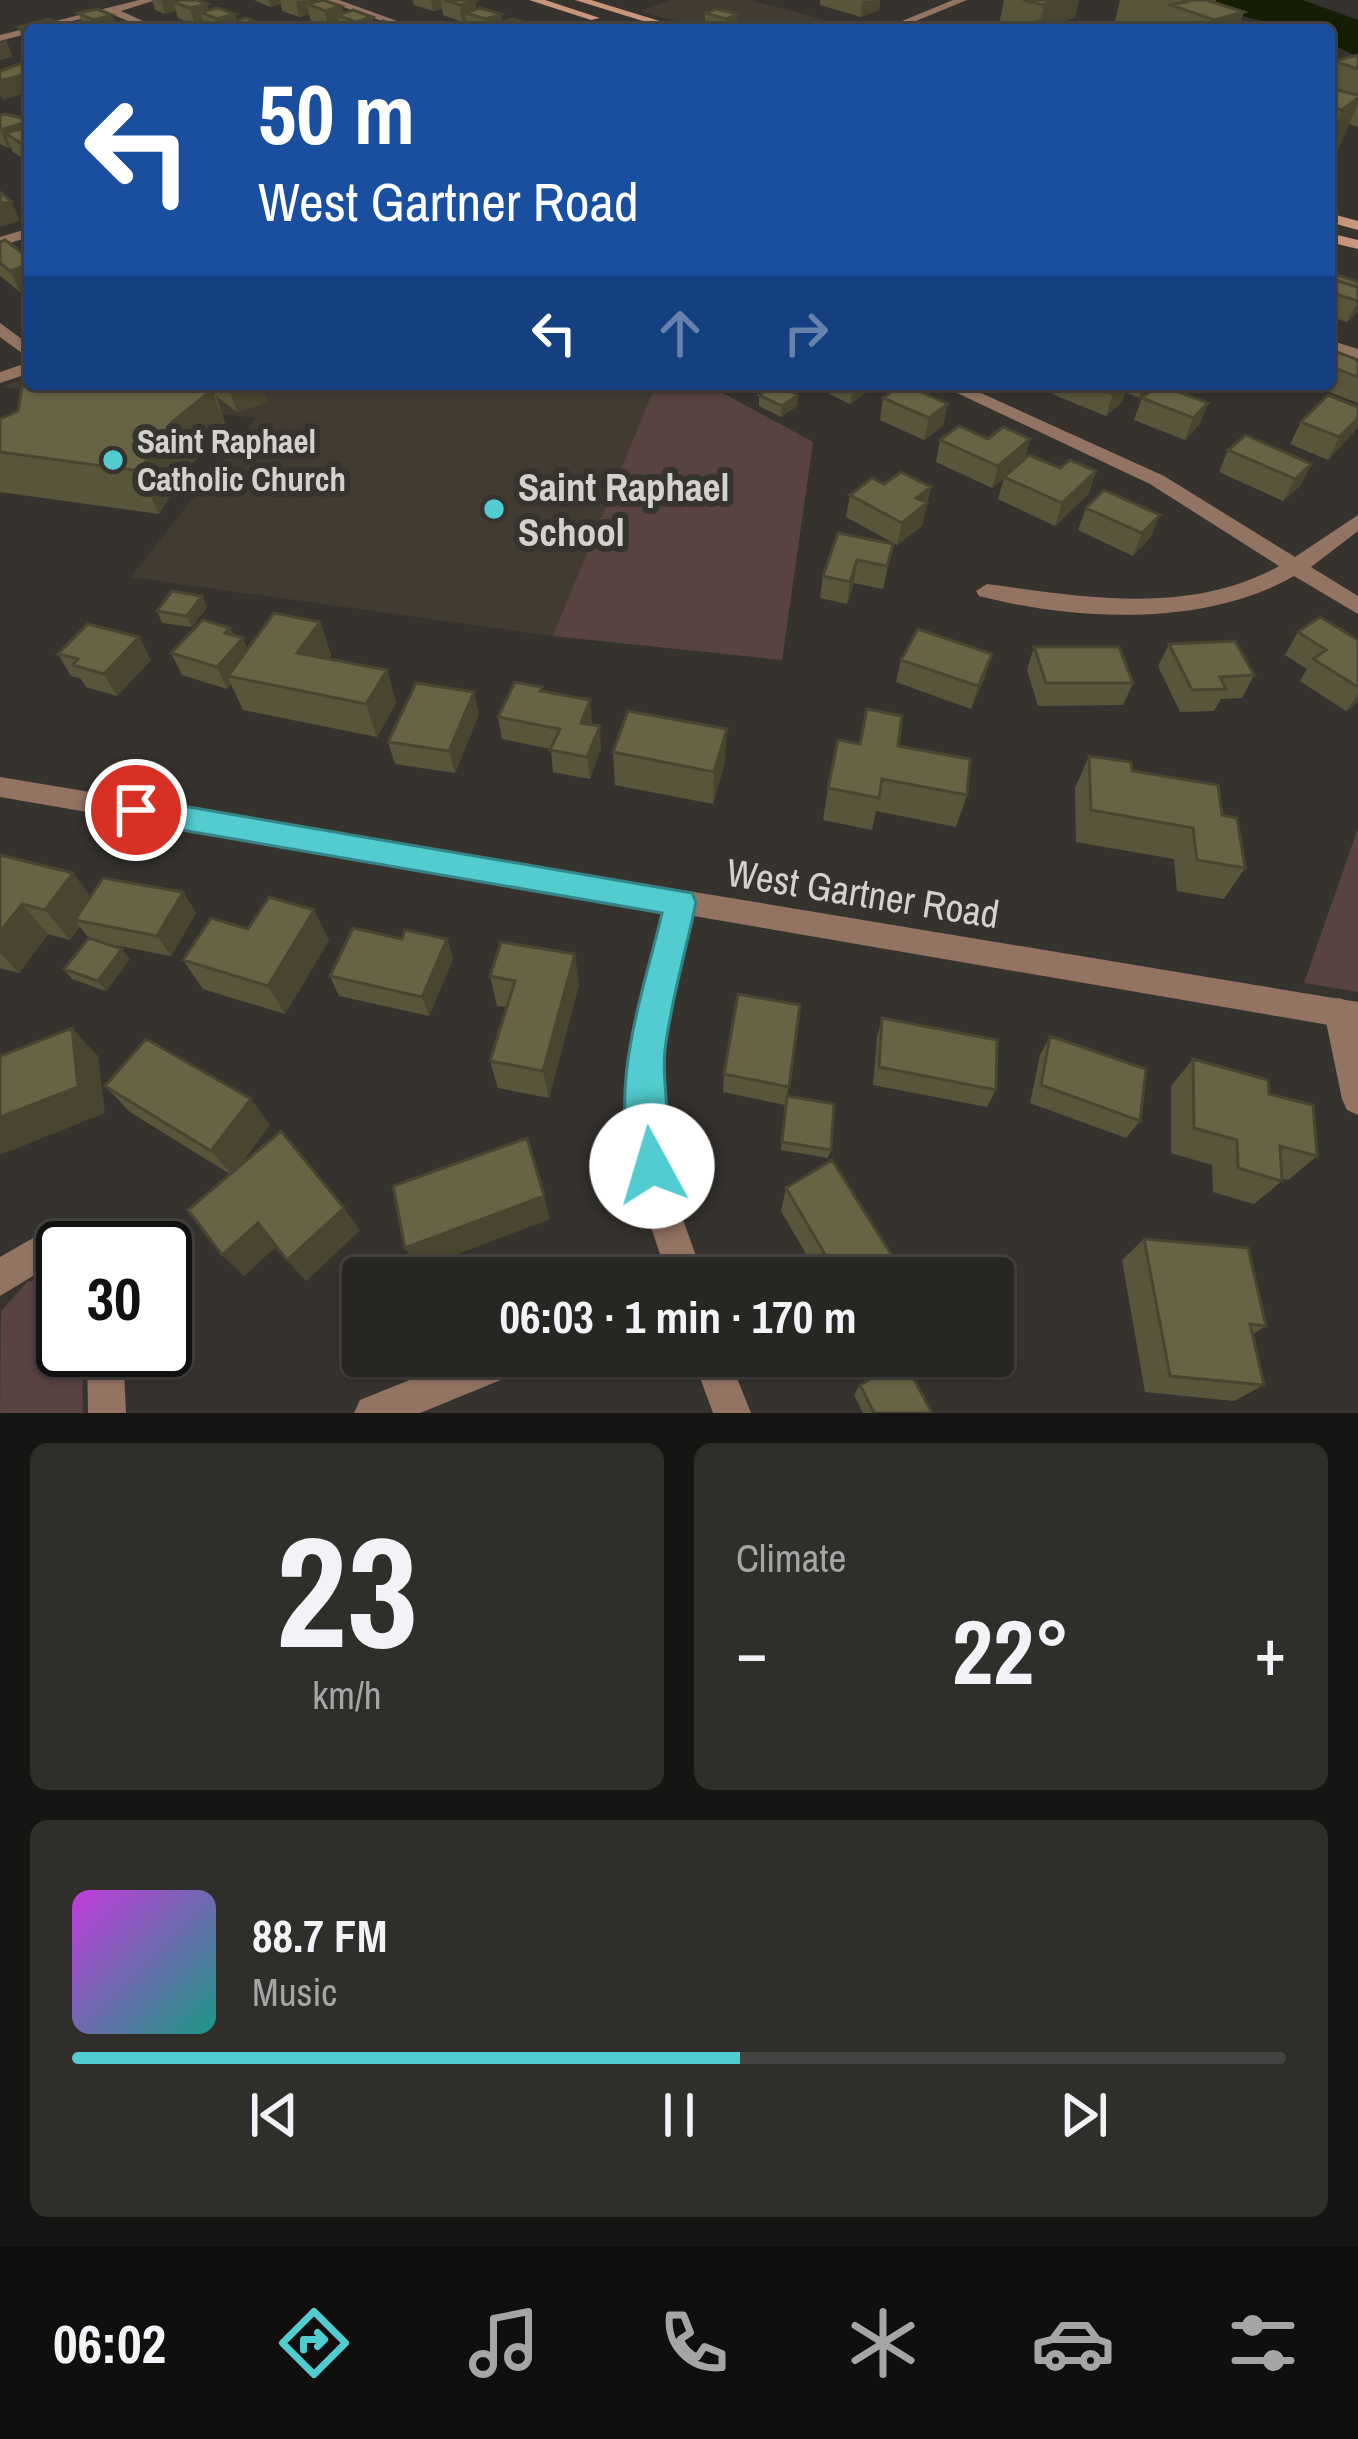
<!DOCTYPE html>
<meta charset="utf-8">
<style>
:root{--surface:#282623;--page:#302e2b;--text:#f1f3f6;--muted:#a5a5a6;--line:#444341;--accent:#52ccd0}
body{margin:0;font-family:"Archivo Narrow",sans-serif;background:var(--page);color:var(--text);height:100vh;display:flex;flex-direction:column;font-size:45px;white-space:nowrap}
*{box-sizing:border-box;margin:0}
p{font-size:39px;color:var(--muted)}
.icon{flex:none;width:66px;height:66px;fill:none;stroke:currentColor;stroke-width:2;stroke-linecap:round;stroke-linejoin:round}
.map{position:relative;height:1413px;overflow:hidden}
.sheet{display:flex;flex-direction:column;gap:30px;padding:30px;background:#161513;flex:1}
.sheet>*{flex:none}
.hud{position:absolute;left:24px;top:24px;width:1311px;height:366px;border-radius:12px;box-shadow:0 3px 9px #0004,0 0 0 3px var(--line);background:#1a4fa0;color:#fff;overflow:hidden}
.speed{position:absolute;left:36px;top:1221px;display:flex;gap:24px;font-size:60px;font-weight:700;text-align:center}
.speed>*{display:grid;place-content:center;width:156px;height:156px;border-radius:50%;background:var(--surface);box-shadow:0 3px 9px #0004,0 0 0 3px var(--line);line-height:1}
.speed .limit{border:6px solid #111;border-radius:18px;background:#fff;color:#111}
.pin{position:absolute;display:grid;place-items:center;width:102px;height:102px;color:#fff;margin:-51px;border:6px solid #fff;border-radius:50%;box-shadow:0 3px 12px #0007}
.me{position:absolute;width:132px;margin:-66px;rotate:354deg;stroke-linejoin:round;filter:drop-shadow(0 0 9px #0008)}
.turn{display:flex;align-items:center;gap:42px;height:252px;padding:0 36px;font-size:54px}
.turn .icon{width:156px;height:156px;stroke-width:2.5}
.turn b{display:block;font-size:84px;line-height:102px}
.lanes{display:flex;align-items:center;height:114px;padding:0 36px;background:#0003;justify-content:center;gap:60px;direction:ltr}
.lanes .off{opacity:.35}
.big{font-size:90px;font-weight:800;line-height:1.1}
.sheet .widget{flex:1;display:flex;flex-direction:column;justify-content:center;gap:18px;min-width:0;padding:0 42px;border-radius:18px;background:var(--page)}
.sheet .dial{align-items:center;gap:0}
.dial b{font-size:156px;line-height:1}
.song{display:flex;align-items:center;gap:36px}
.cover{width:144px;height:144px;border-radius:18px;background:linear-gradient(135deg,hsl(290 70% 55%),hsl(170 70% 35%))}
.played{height:12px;border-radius:6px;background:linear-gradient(90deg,var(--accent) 55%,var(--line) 55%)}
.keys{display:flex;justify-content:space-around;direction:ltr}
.heat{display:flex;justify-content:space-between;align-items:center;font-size:66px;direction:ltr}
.sheet .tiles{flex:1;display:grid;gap:30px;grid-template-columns:1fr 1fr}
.widget:last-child{grid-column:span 2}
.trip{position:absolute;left:342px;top:1257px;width:672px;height:120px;border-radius:12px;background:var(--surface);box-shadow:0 3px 9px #0004,0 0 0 3px var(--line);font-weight:800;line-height:120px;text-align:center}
.tabs{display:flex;height:192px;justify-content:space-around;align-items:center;background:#100f0e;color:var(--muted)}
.tabs .icon{width:84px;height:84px}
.tabs .selected{color:var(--accent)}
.tabs b{font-size:54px;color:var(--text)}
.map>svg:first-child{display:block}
.built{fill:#423b31}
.green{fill:#584341}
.water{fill:#151d04}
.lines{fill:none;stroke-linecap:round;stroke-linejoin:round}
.minor{fill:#937462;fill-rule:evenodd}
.tertiary{fill:#937462;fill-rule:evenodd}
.secondary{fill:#c8977b;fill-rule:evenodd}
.wall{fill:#59553b}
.shaded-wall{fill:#494530}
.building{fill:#686345;stroke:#494530;stroke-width:3}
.route{fill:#52ccd0;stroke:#358587;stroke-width:3}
.poi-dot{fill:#52ccd0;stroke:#36332f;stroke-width:4.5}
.labels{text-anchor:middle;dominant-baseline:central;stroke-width:12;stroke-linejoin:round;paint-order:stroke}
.far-poi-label{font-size:33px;font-weight:bold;fill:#d4d2cf;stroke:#36332f;text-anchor:start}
.poi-label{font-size:39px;font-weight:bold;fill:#d4d2cf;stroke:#36332f;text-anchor:start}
.street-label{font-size:39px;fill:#d4d2cf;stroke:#36332f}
</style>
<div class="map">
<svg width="1358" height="1413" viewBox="0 0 1358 1413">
<rect width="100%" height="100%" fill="#36332f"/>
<!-- built -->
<path class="built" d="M672,0H750L863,30H706L640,11Z
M30,375V384H706L813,442L782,660L553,636L131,577L256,418L2,387Z"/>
<!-- green -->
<path class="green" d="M656,384H706L813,442L782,660L553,636Z
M1358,828V992L1304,983Z
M59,1274L63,1350H82L83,1413H0L1,1311L27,1282Z"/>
<!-- water -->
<path class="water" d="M1178,0H1303L1358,20V57L1329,43V30H1298Z"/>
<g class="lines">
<!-- minor -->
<path class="minor" d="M139,0H156L121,11L163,30H149L109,13L30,30V33L0,41V35Z
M324,0H339L422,30H407Z
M30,228V237L0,246V237Z
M0,323L30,345V359L0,337Z
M1329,340L1358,349V360L1329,351Z
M938,384H961L1164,476L1295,557L1358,515V531L1311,567L1358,596V614L1294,576C1206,627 1076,621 979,596L976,591L987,584C1084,597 1189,616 1279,566L1150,484Z
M680,890L690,893L694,902C673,987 653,1074 668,1162C674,1202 691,1240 704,1278H668C656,1240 640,1201 634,1161C622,1073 644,987 666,902L670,893Z
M1339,998L1350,1002L1358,1029V1115L1347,1110L1342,1099L1324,1012L1328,1002Z
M63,1232L75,1237L80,1248H63V1266L46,1268L0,1296V1257L40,1234Z
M87,1350H123L126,1413H88Z
M469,1356H533L528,1369L420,1413H354L360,1400Z
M692,1356H728L751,1413H713Z"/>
<!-- tertiary -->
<path class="tertiary" d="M953,0H967L894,30H880Z
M30,362V373L0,383V372Z
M0,777L1358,1002V1030L0,797Z"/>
<!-- secondary -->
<path class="secondary" d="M529,0H545L600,18L591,20Z
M575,0H591L689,30H672Z
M1329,213L1358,221V230L1329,222Z
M1329,233L1358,240V249L1329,242Z"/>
</g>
<!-- wall -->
<path class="wall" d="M152,0H197L209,10L235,14L237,21L264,25L265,30H208L205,29L203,22L195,25L178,18L176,11L165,14L155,10Z
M254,0H313V3L341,6L343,13L372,17L374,24L403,28V30H340L339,24L328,27L311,21L309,14L299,17L282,11L281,4L270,7Z
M413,0H472L475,1L476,9L501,14L502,22L534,30H471L467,29L466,20L462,22L443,15L442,9L433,11L414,5Z
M820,0H880L879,10L861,17L820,5Z
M1004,0H1079L1075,17L1065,21L1064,26L1082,30H998Z
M1120,0H1216L1215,3L1238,30H1123L1114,26Z
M78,13L112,15L116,24L141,30H85Z
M705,13L737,23L726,27L705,21Z
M59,23L61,30H30V47L24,43L18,27Z
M1358,55V127L1349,124L1339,147L1329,155V77L1335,61Z
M0,115L30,120V163L13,152L11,147L8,148L0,144Z
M0,242L30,259V300L25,290L20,292L0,276Z
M1329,278L1358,282V311L1347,322L1329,316Z
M1329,349L1358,360V403L1309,384H1329Z
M162,384H287L264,392L267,402L237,412L216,396L228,433L190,465L159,514L0,492V419Z
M809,384H870L869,390L850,404Z
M1055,384H1154L1139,398L1125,392L1122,402L1106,416L1052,394Z
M759,395H798L797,406L781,417L759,406Z
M883,398L943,426L924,440L880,420Z
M1142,398L1208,403L1199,425L1185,440L1134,420Z
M1358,407V425L1354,432L1328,460L1290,444L1301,422Z
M1030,439L1024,460L1060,468L1096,471L1089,493L1055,526L998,499L1004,478L992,488L936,462L940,440Z
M1228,450L1311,464L1300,486L1283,501L1219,472Z
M884,484L931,487L922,526L897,545L846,517L850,495Z
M1086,508L1151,537L1133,556L1078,530Z
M893,544L883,589L854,583L847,604L820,598L823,576Z
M202,596L207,607L192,627L162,623L157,611Z
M320,622L331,655L329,659L387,670L396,703L377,737L243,710L231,684L227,689L182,675L171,653L230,628L234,636L243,638L247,650Z
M1298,632L1358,640V702L1346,711L1300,681L1307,669L1285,655Z
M139,637L151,660L117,696L86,687L81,679L71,676L58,654Z
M1169,644L1254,675L1242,698L1221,699L1214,711L1180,712L1158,666Z
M1034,647L1133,683L1123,705L1038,706L1027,670Z
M901,660L985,677L971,709L896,682Z
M543,691L590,700L591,725L601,748L590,779L553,772L551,749L502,739L498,717Z
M479,714L455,773L395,764L388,742Z
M860,744L898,746L967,795L956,827L876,811L872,830L823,820L828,788Z
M613,752L725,762L713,804L615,785Z
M1089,756L1132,771L1222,815L1245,868L1224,899L1177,891L1174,859L1076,842L1075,788Z
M0,855L73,873L90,897L183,892L196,913L171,956L104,943L130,959L106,991L72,979L64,969L89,938L80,927L70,940L48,934L19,973L0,968Z
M248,929L329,940L285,1014L203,989L183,960Z
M402,939H447L453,959L429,1016L339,996L330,976Z
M490,976L579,984L549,1098L498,1088L490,1061L506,1007L497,1006Z
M800,1005L787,1096L831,1150L828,1158L781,1150L785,1105L723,1092L724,1074Z
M882,1018L996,1090L987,1107L873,1085L877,1037Z
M1050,1036L1140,1121L1126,1138L1030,1103L1040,1055Z
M1193,1059L1269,1094L1317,1156L1288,1180L1282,1179V1181L1254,1204L1213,1192L1212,1165L1171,1153V1086Z
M105,1086L270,1125L237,1169L360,1230L306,1281L276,1246L244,1276L230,1174L130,1112Z
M786,1188L899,1267L893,1278H820L781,1211Z
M1144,1239L1266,1326L1253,1334L1264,1385L1234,1401L1145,1392L1122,1260Z
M831,1356H863L840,1372Z
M860,1385L932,1413H863L854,1395Z"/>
<!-- shaded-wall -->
<path class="shaded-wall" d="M161,0H197L173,2L176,11L165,14Z
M269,0H280L281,4L270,7Z
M313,0L314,7L307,4L309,14L299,17L296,1Z
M431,0H441L442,9L433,11Z
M880,0L879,10L861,17L862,1Z
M1045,0H1079L1075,17L1065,21L1063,30H1038Z
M475,1L477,16L465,13L466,20L462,22L460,5Z
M207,4L211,16L200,12L203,22L195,25L190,8Z
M341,6L343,17L337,15L339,24L328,27L325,11Z
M1244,12L1238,30H1211L1214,20Z
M235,14L238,27L228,23L230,30H220L217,19Z
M501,14L502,25L498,23V30H487L486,19Z
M737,14V23L726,27V19Z
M112,15L117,30L106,27V30H97L94,20Z
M372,17L374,29L367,26L368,30H358L356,22Z
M59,23L61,30H30V42L26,31Z
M6,40L13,57L0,60V42Z
M30,73V92L3,100L0,94V81Z
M1358,98V103L1339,147L1329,155V141L1342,110Z
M30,121V142L5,133L11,147L8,148L0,130Z
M11,201L20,220L0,227V204Z
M30,264V286L22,283L25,290L20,292L10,271Z
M1358,301V311L1347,322Z
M170,384H200L203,393L175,398Z
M210,384L228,433L190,465L159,514L139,471L172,422Z
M227,384H287L264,392L267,402L237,412Z
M467,384H490L468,389Z
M853,384H870L869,390L850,404Z
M1125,384H1128L1122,402L1106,416L1113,394Z
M1144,384H1154L1139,398Z
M798,395L797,406L781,417L782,406Z
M1208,403L1199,425L1185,440L1193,418Z
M948,404L943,426L924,440L929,418Z
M1358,418V425L1354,432L1328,460L1339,437Z
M1030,439L1023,461L992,488L998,466Z
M1311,464L1300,486L1283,501L1295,479Z
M1096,471L1089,493L1055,526L1062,503Z
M931,487L922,526L897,545L902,523L916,498Z
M1160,515L1151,537L1133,556L1142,533Z
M857,560L854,583L847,604L850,582Z
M202,596L207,607L192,627L187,616Z
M320,622L331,655L309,686L297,653Z
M230,628L237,645L243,638L252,661L228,676L231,684L227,689L217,667L225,633Z
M139,637L151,660L117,696L104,674Z
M992,654L985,677L971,709L978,686Z
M387,670L396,703L377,737L366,704Z
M474,692L479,714L455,773L449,751Z
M1358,694V702L1346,711Z
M590,700L592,722L583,745L581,723Z
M600,726L601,748L590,779L587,757Z
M727,729L725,762L713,804L714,772Z
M73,873L96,904L75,920L80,927L70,940L45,910Z
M183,892L196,913L171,956L157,936Z
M22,904L48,934L19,973L0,953V932Z
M314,910L329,940L285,1014L268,986Z
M447,939L453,959L429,1016L422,997Z
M122,949L130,959L106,991L98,981Z
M575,954L579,984L549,1098L543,1071Z
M72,1028L98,1056L105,1113L0,1155V1117Z
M251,1099L270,1125L232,1175L211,1151Z
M544,1196L550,1219L418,1269L405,1248Z
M344,1208L360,1230L306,1281L287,1260Z
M258,1223L278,1245L244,1276L222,1255Z
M899,1267L893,1278H882Z
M848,1356H863L840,1372Z"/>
<!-- building -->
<path class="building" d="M181,0H197L207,4L190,8L173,2Z
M323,0L341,6L325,11L307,4Z
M443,0H472L475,1L460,5Z
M1023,0H1056L1043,5Z
M1182,0H1206L1244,12L1214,20L1171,5L1186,2Z
M218,8L235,14L217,19L200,12Z
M480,8L501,14L486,19L465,13Z
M97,9L112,15L94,20L78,13Z
M716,9L737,14L726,19L705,13Z
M353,10L372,17L356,22L337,15Z
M246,18L264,25L246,30L228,23Z
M49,19L59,23L26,31L18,27Z
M513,19L534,25L518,30L498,23Z
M1041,20L1082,30H1021Z
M383,21L403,28L378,30L367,26Z
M124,22L141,29L112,30L106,27Z
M1358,55V69L1335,61Z
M30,60V73L0,81V71Z
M1329,88L1358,95V98L1342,110L1329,106Z
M5,114L30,120V121L0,130V115Z
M28,127L30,128V145L25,146L5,133Z
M1,193L11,201L0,204Z
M5,240L30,259V264L10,271L0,263V242Z
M1338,275L1358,282V285L1356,287L1333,279Z
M1329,278L1358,287V301L1329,292Z
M1329,349L1358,360V377L1329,366Z
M30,379V384H157L212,390L172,422L139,471L0,452V419L18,411L22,387Z
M200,384H210L211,388L210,390L200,389Z
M776,384L798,395L782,406L759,395Z
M903,384L948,404L929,418L883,398Z
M1087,384H1125L1113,394Z
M1158,384L1208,403L1193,418L1142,398Z
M1328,395L1358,407V418L1339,437L1301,422Z
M959,426L988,439L1003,427L1030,439L998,466L940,440Z
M1246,435L1311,464L1295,479L1228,450Z
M1029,455L1060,468L1070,460L1096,471L1062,503L1004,477Z
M901,472L931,487L916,498L927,503L902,523L850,495L872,478L884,484Z
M1104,490L1160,515L1142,533L1086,508Z
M838,533L893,544L887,566L857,560L850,582L823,576Z
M172,591L202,596L187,616L157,611Z
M274,613L320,622L297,653L387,670L366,704L228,676Z
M1320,617L1358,640V687L1313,659L1326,650L1298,632Z
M203,620L230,628L225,633L243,638L217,667L171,653Z
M88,624L139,637L104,674L73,665L78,659L58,654Z
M918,629L992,654L978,686L901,660Z
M1235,641L1254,675L1220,677L1226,689L1192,690L1169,644Z
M1034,647H1119L1133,683H1046Z
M515,682L542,687L540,691L590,700L581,723L600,726L587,757L550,750L560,729L498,717Z
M416,683L474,692L449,751L388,742Z
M867,709L902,716L898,746L970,759L967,795L882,779L879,798L828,788L838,740L860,744Z
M628,711L727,729L714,772L613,752Z
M1089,756L1131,762L1132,771L1218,785L1222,815L1237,818L1245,868L1197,860L1193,828L1091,810Z
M0,855L73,873L45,910L22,904L0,932Z
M103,878L183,892L157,936L75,920Z
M269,897L314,910L268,986L183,960L211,918L248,929Z
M353,928L402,939L405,930L447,939L422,997L330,976Z
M89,938L122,949L98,981L64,969Z
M501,942L575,954L543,1071L490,1061L515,981L490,976Z
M738,994L800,1005L789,1087L724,1074Z
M882,1018L997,1040L996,1090L879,1067Z
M72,1028L78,1087L0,1117V1056Z
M1050,1036L1146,1069L1140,1121L1041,1085Z
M146,1039L251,1099L211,1151L105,1086Z
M1193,1059L1268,1080L1269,1094L1313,1105L1317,1156L1280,1146L1282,1181L1238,1168L1237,1140L1194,1128Z
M787,1096L834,1104L831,1150L782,1142Z
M281,1131L344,1208L287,1260L258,1223L222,1255L188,1210Z
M527,1138L544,1196L405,1248L393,1186Z
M832,1160L899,1267L882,1278H839L786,1188Z
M1144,1239L1248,1248L1266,1326L1250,1324L1264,1385L1170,1376Z
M903,1359L932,1413H874L860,1385Z"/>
<!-- route -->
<path class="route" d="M136,798L692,893L696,902C686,951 671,1000 665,1050C660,1088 678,1149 665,1180L652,1185L638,1180C604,1097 643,995 662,913L136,822L121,810Z"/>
<!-- markers -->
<g class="poi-dot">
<circle cx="113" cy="460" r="12"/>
<circle cx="494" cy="509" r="12"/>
</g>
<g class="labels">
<!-- far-poi labels -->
<g class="far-poi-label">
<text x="137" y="441">Saint Raphael<tspan x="137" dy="38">Catholic Church</tspan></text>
</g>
<!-- poi labels -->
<g class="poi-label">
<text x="518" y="487">Saint Raphael<tspan x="518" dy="45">School</tspan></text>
</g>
<!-- street labels -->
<g class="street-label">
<text transform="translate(863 893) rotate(9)">West Gartner Road</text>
</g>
</g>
</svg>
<div class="speed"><div class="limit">30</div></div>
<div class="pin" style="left:136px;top:810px;background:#d93025"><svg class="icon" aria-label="arrive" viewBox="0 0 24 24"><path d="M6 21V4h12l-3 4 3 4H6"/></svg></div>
<svg class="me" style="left:652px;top:1166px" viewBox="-20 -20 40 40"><circle r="19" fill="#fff"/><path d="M0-13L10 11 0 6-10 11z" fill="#52ccd0"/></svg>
<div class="trip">06:03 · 1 min · 170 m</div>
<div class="hud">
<div class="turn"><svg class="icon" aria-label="left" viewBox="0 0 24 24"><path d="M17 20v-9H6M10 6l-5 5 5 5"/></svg><div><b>50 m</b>West Gartner Road</div></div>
<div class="lanes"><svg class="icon" aria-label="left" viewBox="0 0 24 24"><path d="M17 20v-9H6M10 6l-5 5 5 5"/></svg><svg class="icon off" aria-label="ahead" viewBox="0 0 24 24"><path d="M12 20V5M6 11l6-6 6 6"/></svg><svg class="icon off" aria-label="right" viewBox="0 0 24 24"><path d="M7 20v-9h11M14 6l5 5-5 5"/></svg></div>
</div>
</div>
<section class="sheet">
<div class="tiles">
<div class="widget dial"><b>23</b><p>km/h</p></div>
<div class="widget"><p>Climate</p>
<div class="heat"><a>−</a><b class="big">22°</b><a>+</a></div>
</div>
<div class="widget">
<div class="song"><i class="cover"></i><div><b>88.7 FM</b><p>Music</p></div></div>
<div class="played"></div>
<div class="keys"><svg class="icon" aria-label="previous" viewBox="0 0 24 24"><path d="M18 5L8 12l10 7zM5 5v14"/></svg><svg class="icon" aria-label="pause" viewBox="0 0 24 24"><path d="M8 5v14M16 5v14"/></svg><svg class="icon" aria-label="next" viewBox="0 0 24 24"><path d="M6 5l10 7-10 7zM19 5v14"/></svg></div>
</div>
</div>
</section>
<nav class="tabs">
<b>06:02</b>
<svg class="icon selected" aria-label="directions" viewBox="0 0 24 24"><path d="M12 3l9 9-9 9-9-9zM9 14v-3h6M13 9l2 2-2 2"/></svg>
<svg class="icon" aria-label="music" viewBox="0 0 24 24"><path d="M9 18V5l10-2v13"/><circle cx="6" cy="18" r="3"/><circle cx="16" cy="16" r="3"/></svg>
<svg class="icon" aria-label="phone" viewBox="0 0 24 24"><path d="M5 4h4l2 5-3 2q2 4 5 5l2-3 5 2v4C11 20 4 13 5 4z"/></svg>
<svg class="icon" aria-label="climate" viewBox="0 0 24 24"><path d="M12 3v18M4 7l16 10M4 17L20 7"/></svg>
<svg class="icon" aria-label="car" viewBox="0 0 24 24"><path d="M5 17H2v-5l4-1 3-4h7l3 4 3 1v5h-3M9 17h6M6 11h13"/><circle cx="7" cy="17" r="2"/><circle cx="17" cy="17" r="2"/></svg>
<svg class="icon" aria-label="filters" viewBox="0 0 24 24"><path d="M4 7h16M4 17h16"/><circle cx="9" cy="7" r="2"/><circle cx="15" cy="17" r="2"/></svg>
</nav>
